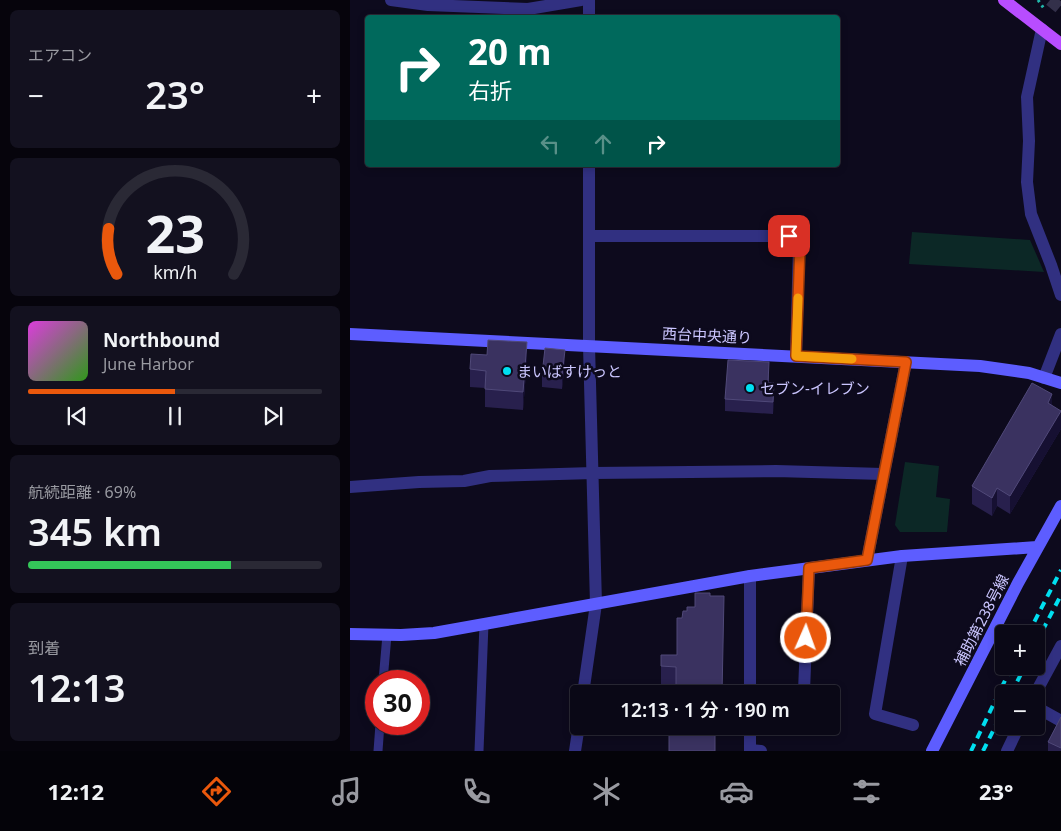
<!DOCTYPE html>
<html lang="ja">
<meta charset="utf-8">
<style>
:root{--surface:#0a0816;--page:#13111f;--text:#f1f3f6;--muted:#999aa1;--line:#2a2935;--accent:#ea580c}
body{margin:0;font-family:"Noto Sans","Noto Sans JP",sans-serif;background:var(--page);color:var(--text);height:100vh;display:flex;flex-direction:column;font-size:19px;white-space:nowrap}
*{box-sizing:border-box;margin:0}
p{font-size:16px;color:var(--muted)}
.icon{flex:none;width:28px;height:28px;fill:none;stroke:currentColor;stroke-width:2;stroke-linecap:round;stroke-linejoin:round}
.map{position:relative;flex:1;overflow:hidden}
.details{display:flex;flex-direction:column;gap:10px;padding:10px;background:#06040c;width:350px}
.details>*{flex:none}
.banner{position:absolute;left:15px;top:15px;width:475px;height:152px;border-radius:5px;box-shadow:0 2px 8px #0003,0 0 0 1px var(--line);background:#00695c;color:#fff;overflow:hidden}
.fabs{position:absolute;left:645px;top:625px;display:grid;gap:10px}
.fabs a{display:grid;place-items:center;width:50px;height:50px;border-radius:5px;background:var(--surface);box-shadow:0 2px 8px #0003,0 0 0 1px var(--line);font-size:25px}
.speed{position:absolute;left:15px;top:670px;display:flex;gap:10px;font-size:25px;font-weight:700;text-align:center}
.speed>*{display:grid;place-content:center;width:65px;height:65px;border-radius:50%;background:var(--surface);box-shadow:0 2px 8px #0003,0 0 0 1px var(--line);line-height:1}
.speed .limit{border:8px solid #d22;background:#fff;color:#111}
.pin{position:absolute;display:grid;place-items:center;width:42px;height:42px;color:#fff;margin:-21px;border-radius:10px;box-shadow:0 2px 8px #0006}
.me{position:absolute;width:55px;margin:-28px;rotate:2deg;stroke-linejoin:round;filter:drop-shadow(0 0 4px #0008)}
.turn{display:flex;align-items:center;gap:18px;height:105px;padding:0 20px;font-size:22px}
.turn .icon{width:65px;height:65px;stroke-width:2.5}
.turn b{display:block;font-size:35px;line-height:42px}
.lanes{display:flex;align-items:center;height:48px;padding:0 20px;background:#0003;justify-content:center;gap:25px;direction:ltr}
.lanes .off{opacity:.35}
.big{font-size:38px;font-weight:600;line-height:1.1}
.details .card{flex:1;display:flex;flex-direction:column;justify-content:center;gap:8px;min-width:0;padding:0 18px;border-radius:8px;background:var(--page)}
.details .dial{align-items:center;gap:0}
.dial svg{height:130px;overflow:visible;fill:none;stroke:var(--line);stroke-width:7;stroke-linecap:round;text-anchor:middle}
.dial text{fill:var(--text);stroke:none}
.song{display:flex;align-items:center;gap:15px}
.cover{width:60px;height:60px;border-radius:8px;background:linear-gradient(135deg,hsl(300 70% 55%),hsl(110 70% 35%))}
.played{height:5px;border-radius:2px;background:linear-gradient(90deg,var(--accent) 50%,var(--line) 50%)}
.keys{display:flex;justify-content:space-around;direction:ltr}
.heat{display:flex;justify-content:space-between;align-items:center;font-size:28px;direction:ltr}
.charge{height:8px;border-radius:4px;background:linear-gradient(90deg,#34c759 69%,var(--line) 0)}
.trip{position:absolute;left:220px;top:685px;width:270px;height:50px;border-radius:5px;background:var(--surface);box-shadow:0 2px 8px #0003,0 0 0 1px var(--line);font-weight:600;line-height:50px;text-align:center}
.menu{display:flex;height:80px;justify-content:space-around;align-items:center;background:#040309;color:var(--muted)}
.menu .icon{width:35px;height:35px}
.menu .selected{color:var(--accent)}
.menu b{font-size:22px;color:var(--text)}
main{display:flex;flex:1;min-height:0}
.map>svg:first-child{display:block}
.green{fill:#0c2826}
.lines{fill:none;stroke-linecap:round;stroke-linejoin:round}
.primary-tunnel{stroke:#33304a;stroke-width:12;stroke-dasharray:12 6;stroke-linecap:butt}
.path{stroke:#21b8ab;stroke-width:3;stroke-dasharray:2.5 4;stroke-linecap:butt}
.lane{stroke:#313081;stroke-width:9}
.street{stroke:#313081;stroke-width:12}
.secondary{stroke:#5d5dff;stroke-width:12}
.primary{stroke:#b84dff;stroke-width:12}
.rail{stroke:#00dff1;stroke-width:4;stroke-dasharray:8 6;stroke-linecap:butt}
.wall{fill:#28204d}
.shaded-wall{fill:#161032}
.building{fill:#3a3260;stroke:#504979}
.route-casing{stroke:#983908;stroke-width:12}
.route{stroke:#ea580c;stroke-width:9}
.slow{stroke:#f59e0b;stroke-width:9}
.poi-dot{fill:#00dff1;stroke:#0d0a1d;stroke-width:2}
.labels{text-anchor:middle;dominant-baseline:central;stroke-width:5;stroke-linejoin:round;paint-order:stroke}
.street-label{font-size:15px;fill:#cbc6ff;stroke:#0d0a1d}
.poi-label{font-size:15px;fill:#cbc6ff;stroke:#0d0a1d;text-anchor:start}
</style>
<main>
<section class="details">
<div class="card"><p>エアコン</p>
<div class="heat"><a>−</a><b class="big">23°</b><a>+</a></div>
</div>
<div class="card dial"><svg viewBox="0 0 100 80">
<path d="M14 69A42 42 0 1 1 86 69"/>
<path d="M14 69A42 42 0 0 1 9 41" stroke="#ea580c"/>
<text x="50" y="56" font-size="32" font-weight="700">23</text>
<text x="50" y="72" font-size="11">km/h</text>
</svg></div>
<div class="card">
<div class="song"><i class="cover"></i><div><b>Northbound</b><p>June Harbor</p></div></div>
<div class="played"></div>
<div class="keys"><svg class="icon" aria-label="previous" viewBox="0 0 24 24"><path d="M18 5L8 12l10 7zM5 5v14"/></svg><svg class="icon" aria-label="pause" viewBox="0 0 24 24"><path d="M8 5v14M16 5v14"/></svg><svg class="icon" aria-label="next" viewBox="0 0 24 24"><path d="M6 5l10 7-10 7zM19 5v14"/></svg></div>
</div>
<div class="card"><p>航続距離 · 69%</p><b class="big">345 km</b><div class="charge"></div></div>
<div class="card"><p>到着</p><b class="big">12:13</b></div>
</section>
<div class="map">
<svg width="711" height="751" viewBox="0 0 711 751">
<rect width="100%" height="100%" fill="#0d0a1d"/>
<!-- green -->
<path class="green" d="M562,232L680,240L694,272L559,264Z
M555,462L589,466L586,497L600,499L597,532H550L545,525Z"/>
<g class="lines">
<!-- primary-tunnel -->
<path class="primary-tunnel" d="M700,0L711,9"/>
<!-- path -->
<path class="path" d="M688,0L695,10"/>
<!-- lane -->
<path class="lane" d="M33,681L37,635
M28,751L30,724
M129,751L134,624"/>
<!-- street -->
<path class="street" d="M41,0L78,5L178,9L231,0
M239,0V18
M692,29L677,97L679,141L677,182L681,214L701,265L711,295
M240,236H439L449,246L446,356
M694,378L711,334
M0,487L69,482L114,481L140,476L243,473L426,471L533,474
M552,556L525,714L563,725
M517,560L556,362
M400,576V694
M454,691L459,568
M233,694L246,604L239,346V165
M685,694L711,646
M686,707L711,721
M400,726V750L411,751
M225,751L229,725
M657,751L669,726"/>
<!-- secondary -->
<path class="secondary" d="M0,334L630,366L679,373L711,383
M0,634L51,635L84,633L400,576L552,556L687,547
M582,751L668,583L711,506"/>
<!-- primary -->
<path class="primary" d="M654,0L711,44"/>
<!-- rail -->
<path class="rail" d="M678,634L711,570
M686,643L711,595
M661,694L675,666
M621,751L662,666
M633,751L654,709"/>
</g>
<!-- wall -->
<path class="wall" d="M177,360L173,410L135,407V388L120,387V369Z
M215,362L212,389L192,387V375Z
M419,375V383L424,395L423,414L375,411V399Z
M702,406L711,429L660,514L647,506L642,516L622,504V486Z
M360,593L326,690L311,689V655H327L332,618L337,611L345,607Z
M711,717V751H698V742Z"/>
<!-- shaded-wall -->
<path class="shaded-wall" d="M177,342V360L173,410V392Z
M215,350V362L212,389V376Z
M424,383V395L423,414V402Z
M702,394V412L698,403Z
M711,411V429L660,514V496Z
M647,488V506L642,516V498Z"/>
<!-- building -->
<path class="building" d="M138,340L177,342L173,392L135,389L136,371L120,369L121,354L137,355Z
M195,348L215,350L212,376L192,375Z
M378,360L419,362L418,383H424L423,402L375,399Z
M682,383L702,394L698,403L711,411L660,496L647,488L642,498L622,486Z
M345,593H360V596H374L372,694H326V667L311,666V655H327V618H332L333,611H337V607H345Z
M711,717V748L698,742Z
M319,726H365V751H319Z"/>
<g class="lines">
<!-- route casing -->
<g class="route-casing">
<path id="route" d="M439,236L450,246L446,356L556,362L517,560L459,568L456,638"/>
</g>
<!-- route -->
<use href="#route" class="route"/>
<!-- slow -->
<path class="slow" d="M448,298L446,356L502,359"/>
</g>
<!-- markers -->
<g class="poi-dot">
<circle cx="157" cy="371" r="5"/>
<circle cx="400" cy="388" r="5"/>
</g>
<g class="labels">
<!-- street labels -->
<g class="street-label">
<text transform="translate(357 335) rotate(3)">西台中央通り</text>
<text transform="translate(631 620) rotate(-63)">補助第238号線</text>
</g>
<!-- poi labels -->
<g class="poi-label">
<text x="167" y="371">まいばすけっと</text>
<text x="410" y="388">セブン-イレブン</text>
</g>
</g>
</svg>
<div class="fabs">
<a>+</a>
<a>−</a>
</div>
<div class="speed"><div class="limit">30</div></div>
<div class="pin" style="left:439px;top:236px;background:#d93025"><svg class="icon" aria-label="arrive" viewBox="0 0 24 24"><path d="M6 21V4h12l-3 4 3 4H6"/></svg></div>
<svg class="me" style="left:456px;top:638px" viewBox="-20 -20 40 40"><circle r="17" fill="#ea580c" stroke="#fff" stroke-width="3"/><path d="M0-11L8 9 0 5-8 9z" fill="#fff"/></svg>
<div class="trip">12:13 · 1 分 · 190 m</div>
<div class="banner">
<div class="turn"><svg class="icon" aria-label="right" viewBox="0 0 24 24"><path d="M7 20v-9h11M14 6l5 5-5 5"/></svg><div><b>20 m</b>右折</div></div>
<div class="lanes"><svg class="icon off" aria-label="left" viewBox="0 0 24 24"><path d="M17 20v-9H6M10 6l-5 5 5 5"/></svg><svg class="icon off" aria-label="ahead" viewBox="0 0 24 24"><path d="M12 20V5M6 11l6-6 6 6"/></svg><svg class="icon" aria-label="right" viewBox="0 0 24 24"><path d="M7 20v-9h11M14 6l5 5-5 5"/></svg></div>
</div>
</div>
</main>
<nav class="menu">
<b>12:12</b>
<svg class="icon selected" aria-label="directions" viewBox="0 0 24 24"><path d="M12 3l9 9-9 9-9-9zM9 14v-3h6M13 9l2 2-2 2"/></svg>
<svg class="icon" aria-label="music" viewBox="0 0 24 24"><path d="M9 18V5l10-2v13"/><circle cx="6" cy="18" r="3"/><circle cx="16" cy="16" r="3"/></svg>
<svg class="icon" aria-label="phone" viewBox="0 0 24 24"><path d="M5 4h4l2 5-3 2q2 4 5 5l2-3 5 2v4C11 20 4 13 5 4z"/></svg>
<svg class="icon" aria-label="climate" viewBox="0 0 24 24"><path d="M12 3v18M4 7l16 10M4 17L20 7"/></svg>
<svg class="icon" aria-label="car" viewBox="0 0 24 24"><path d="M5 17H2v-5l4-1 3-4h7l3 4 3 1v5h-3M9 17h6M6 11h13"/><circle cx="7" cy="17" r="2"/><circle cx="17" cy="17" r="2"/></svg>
<svg class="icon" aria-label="filters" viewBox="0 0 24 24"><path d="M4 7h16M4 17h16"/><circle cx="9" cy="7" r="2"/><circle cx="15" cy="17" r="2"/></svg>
<b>23°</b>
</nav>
